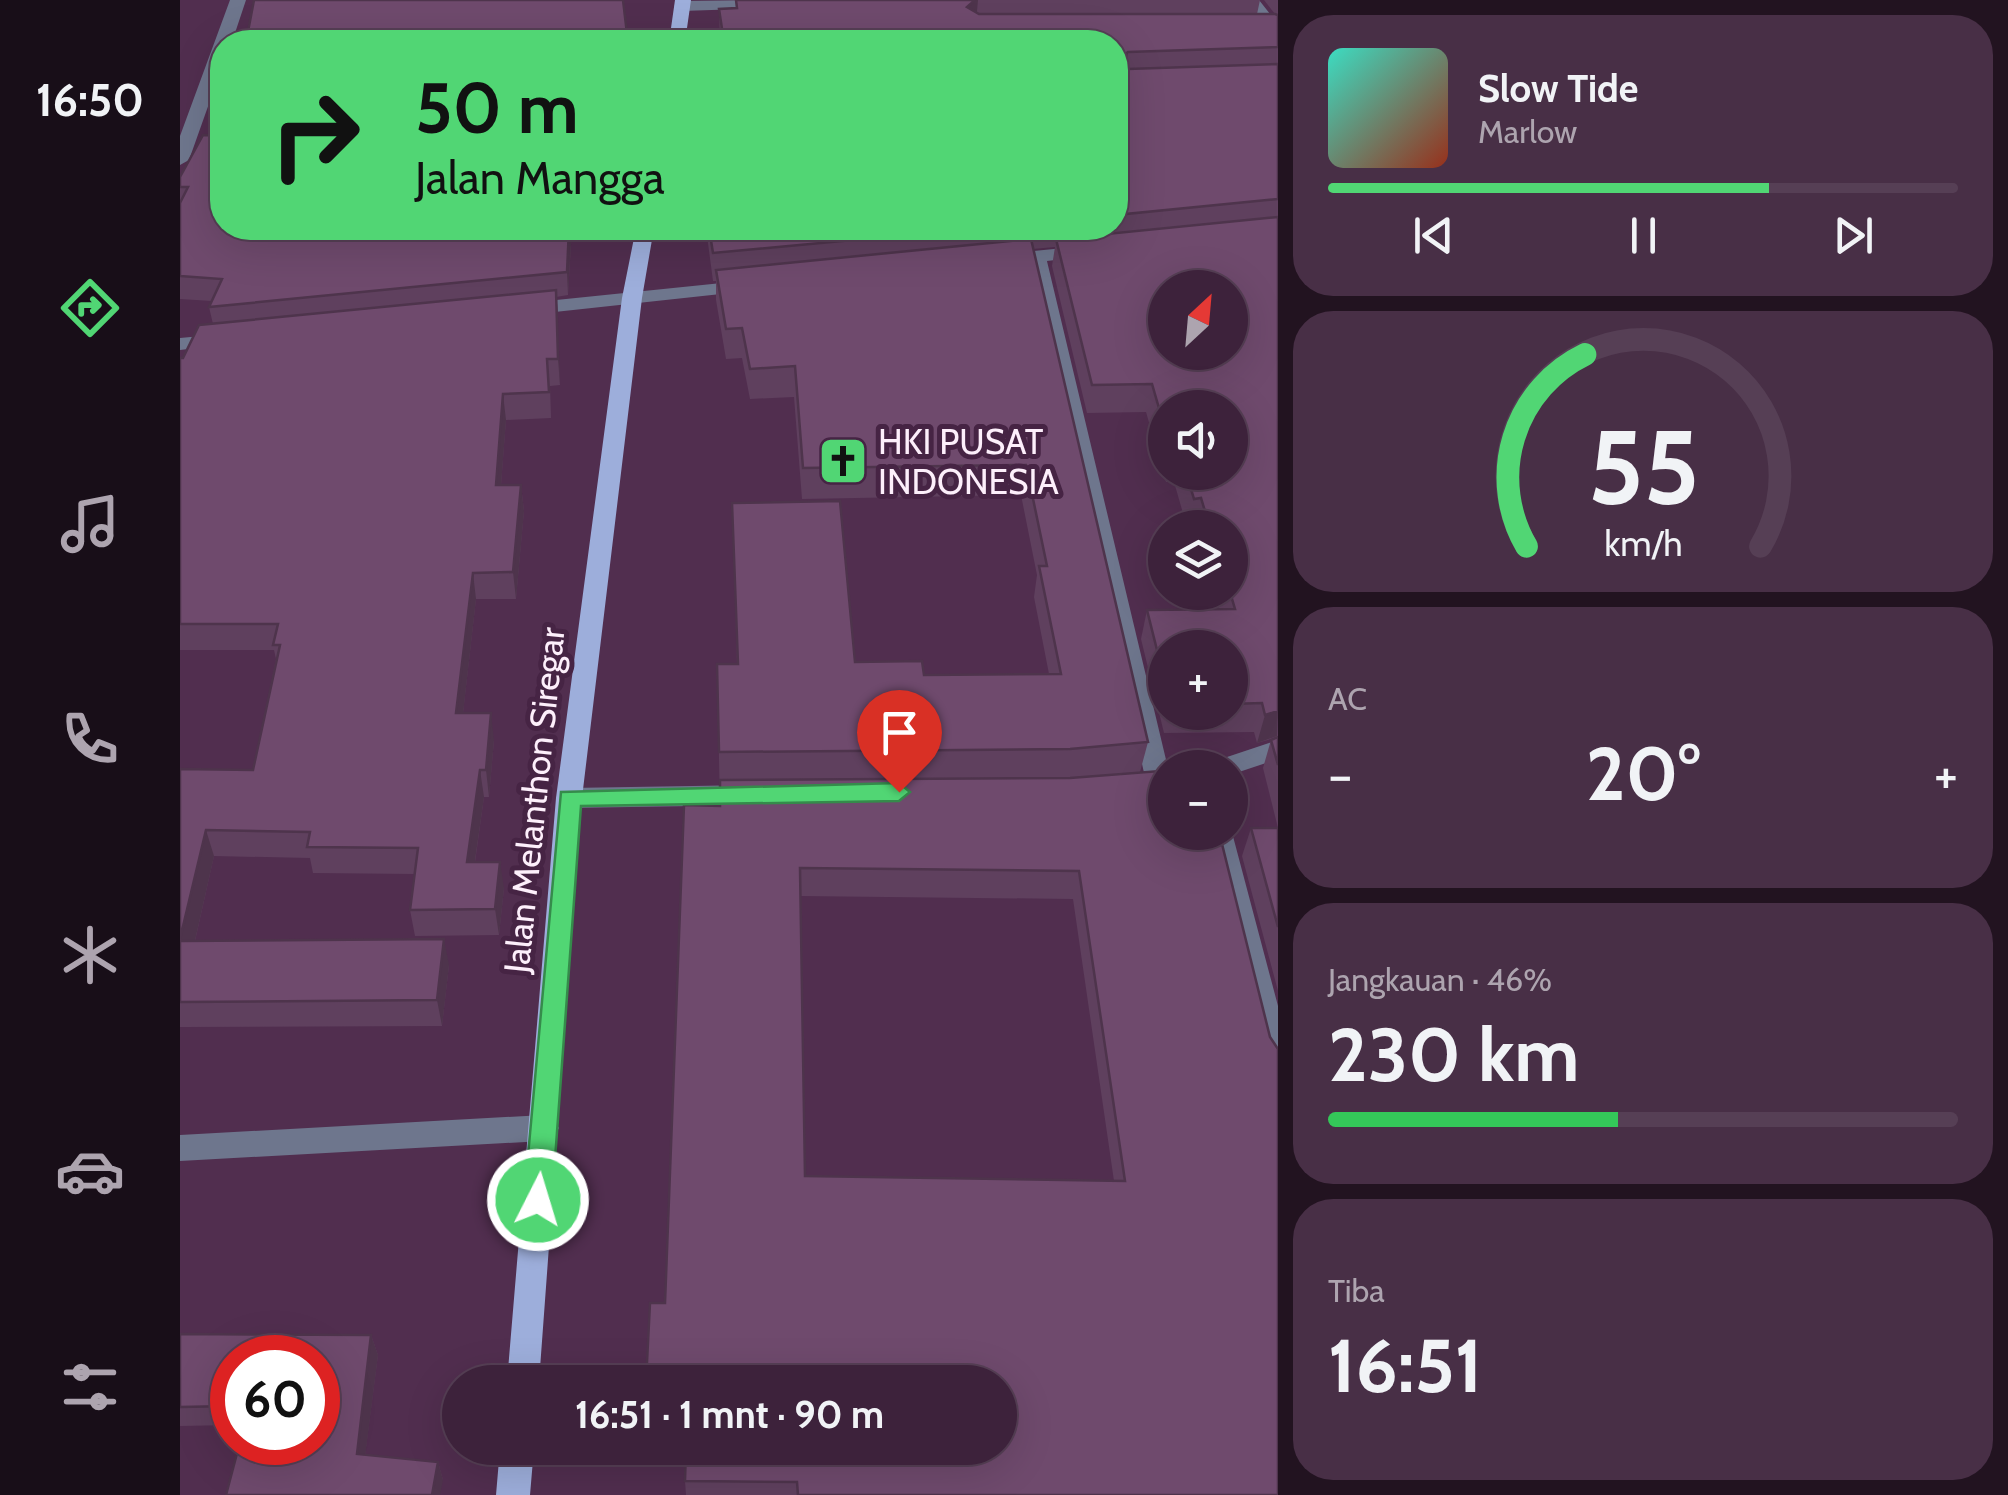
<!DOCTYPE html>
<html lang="id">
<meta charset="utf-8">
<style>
:root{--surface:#3d223b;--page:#482f46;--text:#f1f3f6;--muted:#ada4af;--line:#563f55;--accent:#51d674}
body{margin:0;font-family:Cabin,sans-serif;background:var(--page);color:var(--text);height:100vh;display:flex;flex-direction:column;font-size:38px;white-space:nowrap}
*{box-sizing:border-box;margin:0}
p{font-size:32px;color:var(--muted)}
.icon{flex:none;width:55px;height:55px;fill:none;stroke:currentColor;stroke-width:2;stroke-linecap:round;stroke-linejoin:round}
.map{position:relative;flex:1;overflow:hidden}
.details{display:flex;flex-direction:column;gap:15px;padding:15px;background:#221320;width:730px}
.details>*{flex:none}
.top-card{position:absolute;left:30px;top:30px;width:918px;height:210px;border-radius:40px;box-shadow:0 10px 40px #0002,0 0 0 2px var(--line);background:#51d674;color:#111;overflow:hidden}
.needle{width:65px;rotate:26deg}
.buttons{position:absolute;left:968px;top:270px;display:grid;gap:20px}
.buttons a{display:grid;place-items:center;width:100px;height:100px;border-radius:50%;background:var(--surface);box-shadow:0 10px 40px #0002,0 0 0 2px var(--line);font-size:50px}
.speed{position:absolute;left:30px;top:1335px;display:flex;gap:20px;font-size:50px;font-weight:700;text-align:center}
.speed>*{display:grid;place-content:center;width:130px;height:130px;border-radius:50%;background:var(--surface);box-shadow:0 10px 40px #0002,0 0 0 2px var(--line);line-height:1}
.speed .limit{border:15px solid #d22;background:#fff;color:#111}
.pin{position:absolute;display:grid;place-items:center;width:85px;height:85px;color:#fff;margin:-102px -42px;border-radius:50% 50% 50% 0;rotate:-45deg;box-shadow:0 0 10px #0007}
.pin .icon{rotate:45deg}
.me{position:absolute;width:110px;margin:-55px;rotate:5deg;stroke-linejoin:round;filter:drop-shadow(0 0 8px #0008)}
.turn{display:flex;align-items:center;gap:35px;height:210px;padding:0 40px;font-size:45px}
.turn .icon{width:130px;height:130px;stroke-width:2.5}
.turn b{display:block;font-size:70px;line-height:85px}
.big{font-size:75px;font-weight:800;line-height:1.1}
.details .tile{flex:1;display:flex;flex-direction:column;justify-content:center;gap:15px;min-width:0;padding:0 35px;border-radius:40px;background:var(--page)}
.details .dial{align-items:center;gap:0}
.dial svg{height:260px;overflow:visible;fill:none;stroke:var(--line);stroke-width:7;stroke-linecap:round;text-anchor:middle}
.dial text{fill:var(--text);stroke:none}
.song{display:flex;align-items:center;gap:30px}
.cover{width:120px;height:120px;border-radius:15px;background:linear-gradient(135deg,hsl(170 70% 55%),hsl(10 70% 35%))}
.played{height:10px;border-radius:5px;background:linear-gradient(90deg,var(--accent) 70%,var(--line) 70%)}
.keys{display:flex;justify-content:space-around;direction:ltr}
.heat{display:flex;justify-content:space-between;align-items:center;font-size:55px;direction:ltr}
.charge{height:15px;border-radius:8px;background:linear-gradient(90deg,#34c759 46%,var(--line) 0)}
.trip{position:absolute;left:262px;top:1365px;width:575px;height:100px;border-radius:50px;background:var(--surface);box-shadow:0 10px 40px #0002,0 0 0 2px var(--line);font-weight:800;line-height:100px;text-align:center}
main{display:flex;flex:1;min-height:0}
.menu{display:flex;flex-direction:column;width:180px;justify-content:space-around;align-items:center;background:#180e18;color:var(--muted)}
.menu .icon{width:70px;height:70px}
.menu .selected{color:var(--accent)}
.menu b{font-size:45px;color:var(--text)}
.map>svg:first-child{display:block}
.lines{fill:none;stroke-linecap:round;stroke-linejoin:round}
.service{fill:#6e768d;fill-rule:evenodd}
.minor{fill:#6e768d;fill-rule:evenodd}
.tertiary{fill:#6e768d;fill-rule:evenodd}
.primary{fill:#9daedb;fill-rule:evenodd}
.wall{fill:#5f405e;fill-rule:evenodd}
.shaded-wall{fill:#4e344c}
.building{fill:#6f4a6d;stroke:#4e344c;stroke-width:2.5;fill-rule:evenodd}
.route{fill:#51d674;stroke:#358b4b;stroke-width:2.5}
.labels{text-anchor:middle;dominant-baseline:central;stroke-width:10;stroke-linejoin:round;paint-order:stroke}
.poi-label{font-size:35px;fill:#fdeffb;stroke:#462444;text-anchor:start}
.street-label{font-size:35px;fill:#fdeffb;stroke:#462444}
</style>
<main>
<nav class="menu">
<b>16:50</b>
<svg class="icon selected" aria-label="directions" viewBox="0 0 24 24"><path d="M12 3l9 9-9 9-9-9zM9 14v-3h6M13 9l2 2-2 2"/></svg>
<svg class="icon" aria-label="music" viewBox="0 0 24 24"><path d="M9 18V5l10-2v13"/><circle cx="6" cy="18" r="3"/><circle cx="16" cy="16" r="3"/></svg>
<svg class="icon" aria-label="phone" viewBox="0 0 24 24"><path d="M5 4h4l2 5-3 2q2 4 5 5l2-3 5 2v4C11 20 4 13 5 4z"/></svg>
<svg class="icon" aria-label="climate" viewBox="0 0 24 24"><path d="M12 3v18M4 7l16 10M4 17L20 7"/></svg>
<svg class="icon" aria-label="car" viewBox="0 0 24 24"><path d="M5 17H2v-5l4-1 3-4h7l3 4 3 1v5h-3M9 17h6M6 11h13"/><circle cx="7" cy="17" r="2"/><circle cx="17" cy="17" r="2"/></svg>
<svg class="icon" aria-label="filters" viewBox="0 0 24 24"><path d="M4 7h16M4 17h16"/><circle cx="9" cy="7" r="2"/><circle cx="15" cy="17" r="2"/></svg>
</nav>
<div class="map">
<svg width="1098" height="1495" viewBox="0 0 1098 1495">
<rect width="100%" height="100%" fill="#512e4f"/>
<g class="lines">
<!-- service -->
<path class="service" d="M364,1115L374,1119L379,1128L374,1137L364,1141L0,1161V1135Z"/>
<!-- minor -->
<path class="minor" d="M50,0H66L52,42H42V67L9,160L0,165V136Z
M587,0L595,5L593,8L502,11L494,6L502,1Z
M1063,0H1079L1098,24V40L1092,38Z
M857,251L866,257L988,768H985V794L971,793L967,786L848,257Z
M1098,740V759L1050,775V768H1032L1035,761Z
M574,785L583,788L587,795L583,802L574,805L389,808L380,805L376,798L380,791L389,788Z
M1050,825L1098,1006V1075L1088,1072L1084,1063L1028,832H1050Z"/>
<!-- tertiary -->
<path class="tertiary" d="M904,246L911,248V256L824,266L815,260L824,254Z
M571,280L581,286L578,290L347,315L337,309L347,303Z
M43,334L53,340L50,344L0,350V338Z"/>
<!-- primary -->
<path class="primary" d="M495,0H511L505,42H489Z
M456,228H474L462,298L402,798L359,1382H327L376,798L442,298Z
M320,1448H354L350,1495H316Z"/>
</g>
<!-- wall -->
<path class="wall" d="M556,0H1080L1077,14H1095L1084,0H1098V991L1062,856L1071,828H1098L1083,768L1091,740L1098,737L1077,743L1074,732L984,733L961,639L967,610L1039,609L1034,592H1050V528L1007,527L994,482H986L966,412L907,413L872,266L875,247L853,249L968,742L960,772L1098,1495H506L505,1481L820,1448L485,1303L540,806L537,664H557L552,503L675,662L744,675L869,674L854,597L857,575L841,495L622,499L614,397L570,399L562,358L546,359L536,300V281H533L526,228H935V42H540L539,9L556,8ZM985,408L1050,472H985ZM985,648H1050V712H985ZM620,896L893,899L934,1181L625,1176Z
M0,177L42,228H392L388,295L376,297L380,385L370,386L371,418L326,420L321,485H341L344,511L336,599H296L283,713L314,740L309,797H304L295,862L324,888L319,935L235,936L230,910L235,874L133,873L130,858L34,856L15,941L269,965L262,1026L0,1027V769L73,770L96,659L94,650H0V358H3L33,324L29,307L32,301L0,299Z
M0,1334L191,1335L198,1355L185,1455L258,1462L263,1480L138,1442L52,1358V1425L0,1426Z"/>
<!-- shaded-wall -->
<path class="shaded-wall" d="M795,0H798L796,22L787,7Z
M948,52L944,78L937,60Z
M389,228H392L388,295L387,272Z
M376,290L378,316L380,385L378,359Z
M323,394L326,420L319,511L316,485Z
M341,485L344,511L336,599L333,572Z
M293,573L296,599L280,740L276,713Z
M1098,711L1097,736L1077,743L1085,715Z
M311,713L314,740L309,797L306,770Z
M300,770L304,797L291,888L287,862Z
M26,830L34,856L9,967L0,939Z
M320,862L324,888L319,935L315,909Z
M264,939L269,965L262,1026L257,1000Z
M191,1335L198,1355L183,1473L177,1454Z
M258,1462L263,1480L260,1495H252Z"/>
<!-- building -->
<path class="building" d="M74,0H443L448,42H66Z
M556,0H795L787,7L799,14H1095L1098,15V47L948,52L937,60L948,69L1098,64V199L935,215V42H544L539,9L557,8Z
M23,135L42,136V228H389L387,272L29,307L42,279L0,276V203L8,187H0V177Z
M1098,217V711L1085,715L1082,703L1050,704V648H985V682L967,610L1055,609L1050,592V528H1030L1021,498L1014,499L1006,472H1050V408H985V429L972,384L912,385L876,239ZM985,288H1050V352H985Z
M529,228H801L533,253Z
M851,239L968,742L890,749L539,752L537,664H558L552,503L660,501L675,662L742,661L744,675L881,674L859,566H867L846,465L623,468L615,366L570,369L562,328L546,329L536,270Z
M376,290L378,359H367L369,392L323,394L316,485H341L333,572L293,573L276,713H311L306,770H300L287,862H320L315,909L230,910L238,848L127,847L130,832L26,830L0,939V769L73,770L100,645H93L98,624H0V358H3L19,325Z
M1098,737V765L1091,740Z
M980,771L985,796V832H1039L1090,1037L1098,1049V1495H618L617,1482L505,1481L506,1448H820V1382H466L470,1303H485L504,805L540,806V780L890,778ZM620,868L899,871L945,1181L625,1176Z
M1071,828H1098V927Z
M264,939L257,1000L0,1002V941Z
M0,1334L191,1335L177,1454L258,1462L252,1495H46L60,1442H138V1358H52V1406L0,1407Z"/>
<!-- route -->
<path class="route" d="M719,783L730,792L719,801L401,806L372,1200L368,1209L358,1213L348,1209L344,1200L381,792Z"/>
<!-- icons -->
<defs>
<g id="church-square" transform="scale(2.5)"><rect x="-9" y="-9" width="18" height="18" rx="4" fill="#51d674" stroke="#462444"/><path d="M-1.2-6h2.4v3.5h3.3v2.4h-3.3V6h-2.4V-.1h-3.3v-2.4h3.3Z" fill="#111"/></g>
</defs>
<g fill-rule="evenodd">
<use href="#church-square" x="663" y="461"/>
</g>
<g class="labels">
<!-- poi labels -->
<g class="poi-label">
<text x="698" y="441">HKI PUSAT<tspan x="698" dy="40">INDONESIA</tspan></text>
</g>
<!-- street labels -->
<g class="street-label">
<text transform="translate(354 800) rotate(-84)">Jalan Melanthon Siregar</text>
</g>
</g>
</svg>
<div class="buttons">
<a><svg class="needle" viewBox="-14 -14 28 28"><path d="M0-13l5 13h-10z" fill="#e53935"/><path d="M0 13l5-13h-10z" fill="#ada4af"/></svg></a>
<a><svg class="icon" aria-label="sound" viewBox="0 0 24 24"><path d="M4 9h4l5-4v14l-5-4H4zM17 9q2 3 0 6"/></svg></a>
<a><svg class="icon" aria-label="layers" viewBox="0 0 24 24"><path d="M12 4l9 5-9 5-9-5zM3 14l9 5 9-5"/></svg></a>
<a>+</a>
<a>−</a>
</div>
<div class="speed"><div class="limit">60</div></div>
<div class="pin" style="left:719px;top:792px;background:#d93025"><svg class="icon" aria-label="arrive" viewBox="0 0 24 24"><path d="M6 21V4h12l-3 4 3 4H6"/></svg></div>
<svg class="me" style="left:358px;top:1200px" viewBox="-20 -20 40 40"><circle r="17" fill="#51d674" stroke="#fff" stroke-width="3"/><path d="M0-11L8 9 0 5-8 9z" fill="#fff"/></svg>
<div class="trip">16:51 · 1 mnt · 90 m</div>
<div class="top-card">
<div class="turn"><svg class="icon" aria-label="right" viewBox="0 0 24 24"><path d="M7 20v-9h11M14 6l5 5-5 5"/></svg><div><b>50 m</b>Jalan Mangga</div></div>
</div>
</div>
<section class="details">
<div class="tile">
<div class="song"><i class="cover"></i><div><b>Slow Tide</b><p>Marlow</p></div></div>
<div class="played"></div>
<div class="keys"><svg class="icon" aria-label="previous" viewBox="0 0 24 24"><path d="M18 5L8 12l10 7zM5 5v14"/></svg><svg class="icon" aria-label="pause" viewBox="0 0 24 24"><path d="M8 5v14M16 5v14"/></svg><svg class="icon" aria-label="next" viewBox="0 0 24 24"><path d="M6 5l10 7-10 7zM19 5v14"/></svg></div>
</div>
<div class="tile dial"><svg viewBox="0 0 100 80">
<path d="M14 69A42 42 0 1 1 86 69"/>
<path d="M14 69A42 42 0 0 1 32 10" stroke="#51d674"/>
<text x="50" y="56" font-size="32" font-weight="700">55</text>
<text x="50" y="72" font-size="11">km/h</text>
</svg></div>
<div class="tile"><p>AC</p>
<div class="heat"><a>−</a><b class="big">20°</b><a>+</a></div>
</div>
<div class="tile"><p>Jangkauan · 46%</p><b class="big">230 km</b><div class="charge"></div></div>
<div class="tile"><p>Tiba</p><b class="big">16:51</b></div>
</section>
</main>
